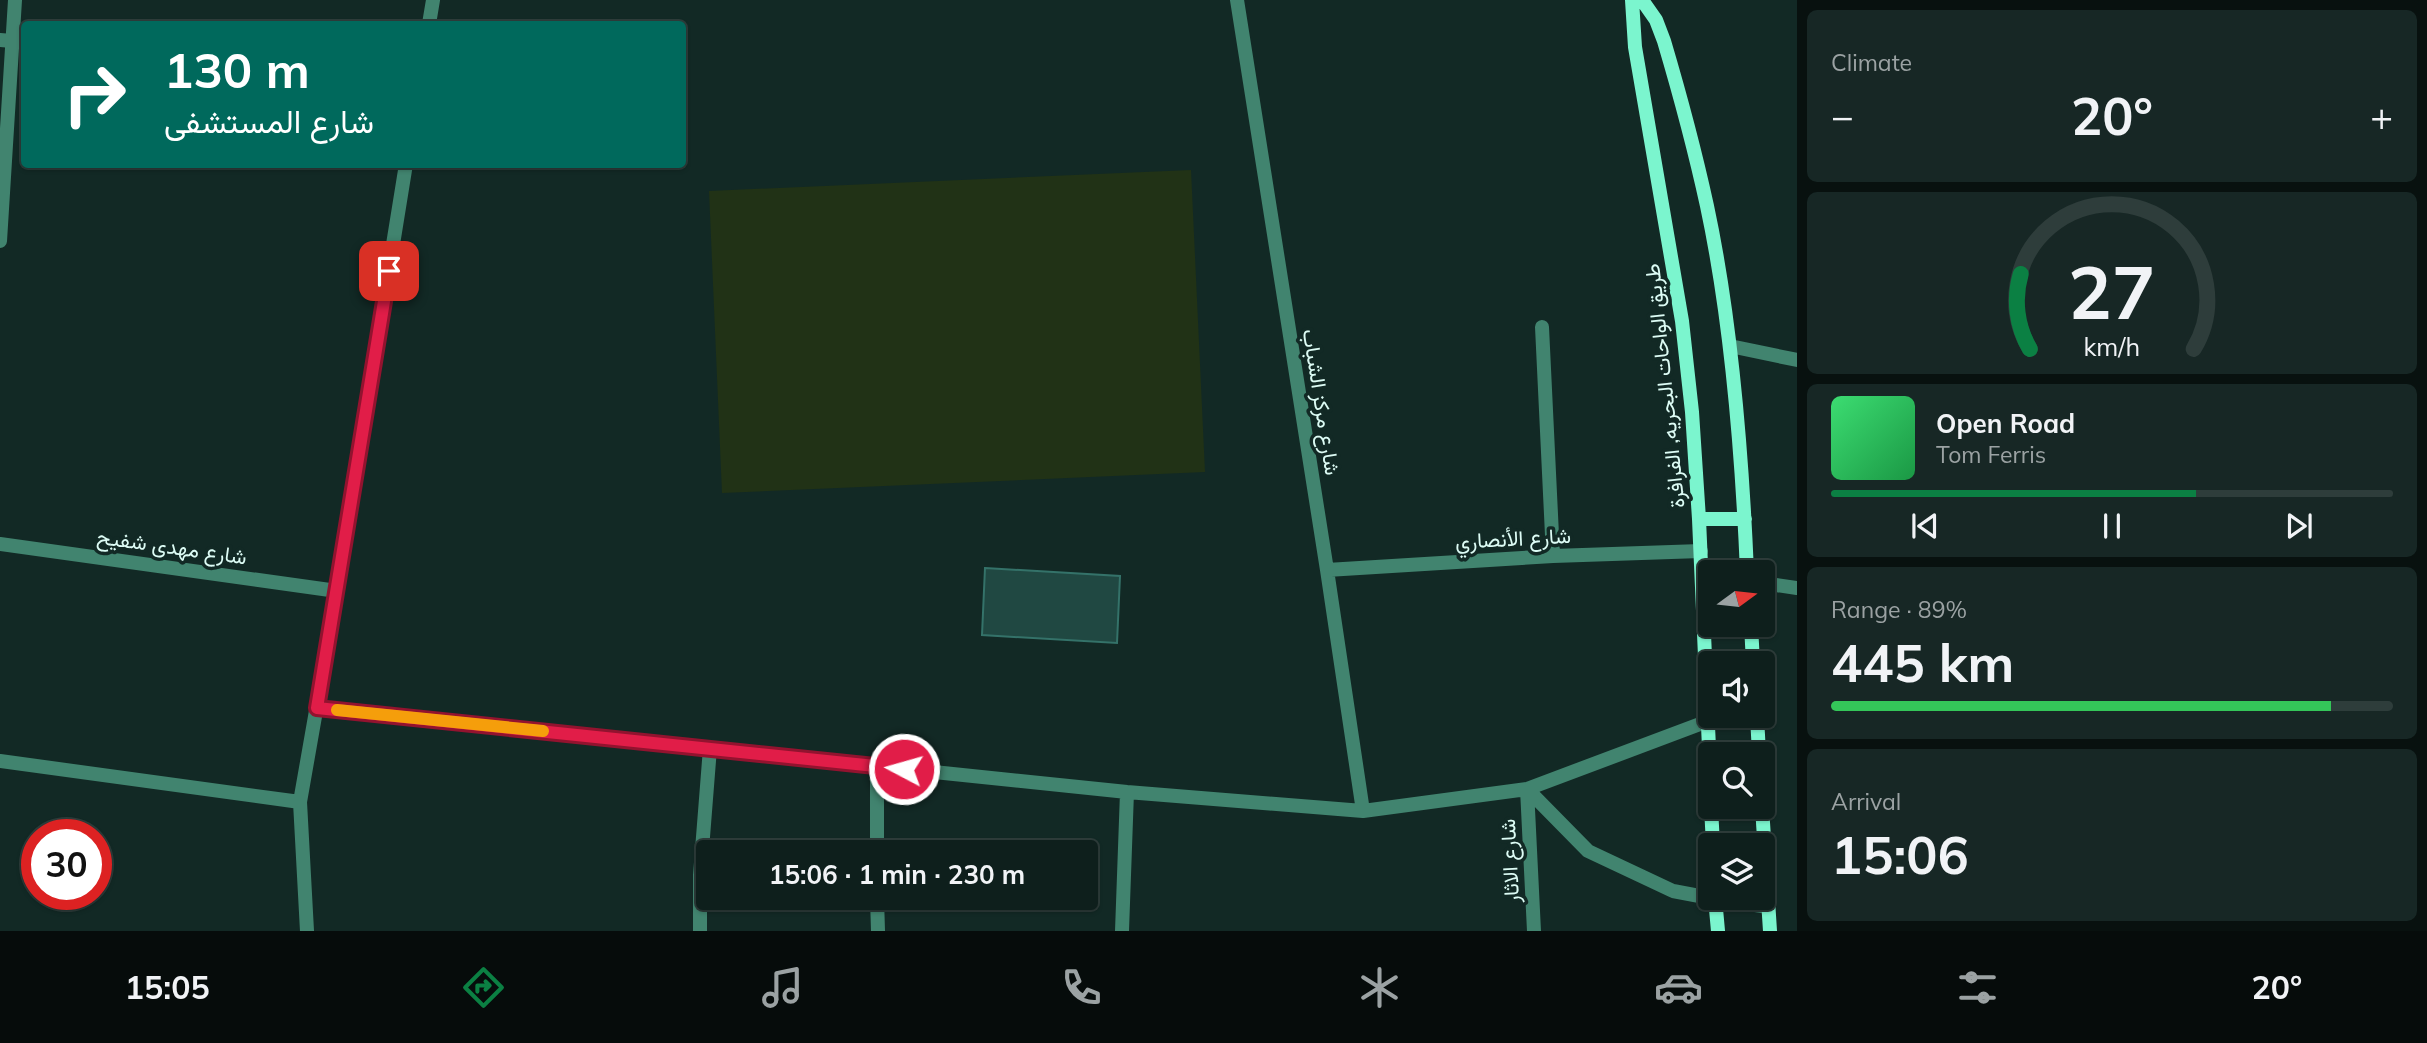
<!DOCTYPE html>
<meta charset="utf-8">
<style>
:root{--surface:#0e1f1c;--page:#172725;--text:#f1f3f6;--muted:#9ba2a3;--line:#2e3d3b;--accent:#0b8043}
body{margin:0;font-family:Mulish,Vazirmatn,sans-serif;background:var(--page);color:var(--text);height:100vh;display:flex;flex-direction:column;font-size:26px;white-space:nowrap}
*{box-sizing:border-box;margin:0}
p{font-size:23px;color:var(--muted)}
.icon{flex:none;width:38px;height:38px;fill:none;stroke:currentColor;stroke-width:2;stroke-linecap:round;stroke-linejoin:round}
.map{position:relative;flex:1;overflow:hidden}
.details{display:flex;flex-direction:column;gap:10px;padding:10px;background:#08110f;width:630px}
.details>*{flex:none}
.guide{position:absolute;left:21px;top:21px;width:665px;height:147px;border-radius:7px;box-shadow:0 2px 5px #0004,0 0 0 2px var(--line);background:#00695c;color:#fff;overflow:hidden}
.needle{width:46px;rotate:75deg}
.tools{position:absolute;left:1698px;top:560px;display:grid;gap:14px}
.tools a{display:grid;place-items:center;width:77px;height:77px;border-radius:7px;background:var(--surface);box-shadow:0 2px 5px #0004,0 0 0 2px var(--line);font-size:35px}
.speed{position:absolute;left:21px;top:819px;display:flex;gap:14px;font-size:35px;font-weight:700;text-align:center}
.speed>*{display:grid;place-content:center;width:91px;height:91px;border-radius:50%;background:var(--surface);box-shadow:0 2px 5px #0004,0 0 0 2px var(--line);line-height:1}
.speed .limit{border:10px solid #d22;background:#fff;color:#111}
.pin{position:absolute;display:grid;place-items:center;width:60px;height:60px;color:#fff;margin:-30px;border-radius:14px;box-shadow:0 4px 10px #0006}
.me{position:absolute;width:77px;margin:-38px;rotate:276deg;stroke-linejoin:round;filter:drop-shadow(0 0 5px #0008)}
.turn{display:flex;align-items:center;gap:24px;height:147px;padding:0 28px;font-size:32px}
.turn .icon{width:91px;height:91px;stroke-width:2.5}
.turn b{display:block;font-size:49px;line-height:60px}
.big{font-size:52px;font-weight:700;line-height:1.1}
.details .card{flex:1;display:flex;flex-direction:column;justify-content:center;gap:10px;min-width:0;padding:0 24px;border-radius:10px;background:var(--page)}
.details .dial{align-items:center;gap:0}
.dial svg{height:182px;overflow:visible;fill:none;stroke:var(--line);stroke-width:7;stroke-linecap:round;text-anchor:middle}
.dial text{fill:var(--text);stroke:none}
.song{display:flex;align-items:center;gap:21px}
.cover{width:84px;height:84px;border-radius:10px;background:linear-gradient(135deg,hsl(140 70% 55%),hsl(140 70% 35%))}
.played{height:7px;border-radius:4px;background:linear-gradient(90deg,var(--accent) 65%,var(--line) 65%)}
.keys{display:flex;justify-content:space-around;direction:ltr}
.heat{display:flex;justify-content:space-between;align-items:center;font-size:38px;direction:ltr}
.charge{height:10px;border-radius:5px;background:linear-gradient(90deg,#34c759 89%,var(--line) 0)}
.trip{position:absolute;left:696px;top:840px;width:402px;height:70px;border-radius:7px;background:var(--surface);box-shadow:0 2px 5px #0004,0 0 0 2px var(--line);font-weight:700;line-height:70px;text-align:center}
.dock{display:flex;height:112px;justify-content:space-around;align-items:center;background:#060c0b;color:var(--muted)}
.dock .icon{width:49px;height:49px}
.dock .selected{color:var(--accent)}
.dock b{font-size:32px;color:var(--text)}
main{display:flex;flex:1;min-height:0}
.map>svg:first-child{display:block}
.green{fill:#213216}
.building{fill:#204842;stroke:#347269;stroke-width:2}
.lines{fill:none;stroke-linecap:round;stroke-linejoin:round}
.minor{stroke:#41846f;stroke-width:14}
.secondary{stroke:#7bf5ce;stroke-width:14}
.route-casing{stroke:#92132f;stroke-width:18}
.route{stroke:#e11d48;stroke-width:12}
.slow{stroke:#f59e0b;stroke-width:12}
.labels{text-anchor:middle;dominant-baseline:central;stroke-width:7;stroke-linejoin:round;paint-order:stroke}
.street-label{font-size:21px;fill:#ddfcf5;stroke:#122925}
</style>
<main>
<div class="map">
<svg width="1797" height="931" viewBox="0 0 1797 931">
<rect width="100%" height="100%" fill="#122925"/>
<!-- green -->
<path class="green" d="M1191,170L1205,472L722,493L709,191Z"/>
<!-- building -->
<path class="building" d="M985,568L1120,576L1117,643L982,635Z"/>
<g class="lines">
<!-- minor -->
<path class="minor" d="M1237,0L1327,570L1363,811
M429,24L433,0
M0,40L24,42
M0,241L15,0
M1542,327L1553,556
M1730,346L1797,360
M0,544L337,591
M1327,570L1553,556L1701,551
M1762,583L1797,588
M317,708L1127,792L1363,811L1527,789L1708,721L1757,718
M0,761L300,802
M877,766V852
M1527,789L1588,851L1673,891L1710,898
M1527,789L1534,931
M877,898L878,931
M1711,898L1768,907
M307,931L300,802L337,591L406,164
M700,931V875L710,748
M1122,931L1127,792"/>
<!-- secondary -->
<path class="secondary" d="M1632,0L1635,47L1682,321L1692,412L1699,519L1710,771
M1642,0L1656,20L1664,41C1680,95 1695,151 1707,206C1732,323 1742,453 1747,572
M1699,519H1745
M1751,625L1753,663
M1757,716L1759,754
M1711,807L1713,845
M1762,807L1770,931
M1715,898L1718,931"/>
</g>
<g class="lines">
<!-- route casing -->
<g class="route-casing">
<path id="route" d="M389,271L317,708L904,769"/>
</g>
<!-- route -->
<use href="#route" class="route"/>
<!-- slow -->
<path class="slow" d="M337,710L543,731"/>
</g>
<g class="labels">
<!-- street labels -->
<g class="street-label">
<text transform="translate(1664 386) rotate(-96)">طريق الواحات البحريه, الفرافرة</text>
<text transform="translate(1322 402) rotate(81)">شارع مركز الشباب</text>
<text transform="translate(1513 538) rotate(-3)">شارع الأنصاري</text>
<text transform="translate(172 546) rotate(8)">شارع مهدى شفيح</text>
<text transform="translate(1509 861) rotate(-93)">شارع الاثار</text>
</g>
</g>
</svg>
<div class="tools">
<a><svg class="needle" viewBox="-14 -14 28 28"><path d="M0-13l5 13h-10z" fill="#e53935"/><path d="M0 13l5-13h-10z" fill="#9ba2a3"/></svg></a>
<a><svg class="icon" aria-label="sound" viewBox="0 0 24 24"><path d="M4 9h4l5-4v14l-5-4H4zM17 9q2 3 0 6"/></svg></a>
<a><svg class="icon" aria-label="search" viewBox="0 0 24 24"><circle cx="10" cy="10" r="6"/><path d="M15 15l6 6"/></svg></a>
<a><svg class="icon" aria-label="layers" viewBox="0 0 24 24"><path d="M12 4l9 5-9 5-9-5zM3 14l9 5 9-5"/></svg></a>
</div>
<div class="speed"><div class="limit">30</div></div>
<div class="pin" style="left:389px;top:271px;background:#d93025"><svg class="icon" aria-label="arrive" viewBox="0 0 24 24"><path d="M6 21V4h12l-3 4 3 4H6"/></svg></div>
<svg class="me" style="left:904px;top:769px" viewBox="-20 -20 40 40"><circle r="17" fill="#e11d48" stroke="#fff" stroke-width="3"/><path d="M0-11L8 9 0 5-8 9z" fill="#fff"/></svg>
<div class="trip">15:06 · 1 min · 230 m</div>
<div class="guide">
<div class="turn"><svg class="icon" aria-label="right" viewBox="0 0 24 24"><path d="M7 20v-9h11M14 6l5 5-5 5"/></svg><div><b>130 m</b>شارع المستشفى</div></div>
</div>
</div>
<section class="details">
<div class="card"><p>Climate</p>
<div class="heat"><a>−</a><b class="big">20°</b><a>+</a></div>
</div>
<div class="card dial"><svg viewBox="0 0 100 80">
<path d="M14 69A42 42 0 1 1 86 69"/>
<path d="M14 69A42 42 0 0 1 10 36" stroke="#0b8043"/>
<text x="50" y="56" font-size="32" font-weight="700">27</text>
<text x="50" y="72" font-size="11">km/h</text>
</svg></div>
<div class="card">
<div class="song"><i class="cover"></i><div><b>Open Road</b><p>Tom Ferris</p></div></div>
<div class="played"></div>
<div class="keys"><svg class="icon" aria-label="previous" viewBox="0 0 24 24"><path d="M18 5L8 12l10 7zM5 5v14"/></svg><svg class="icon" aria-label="pause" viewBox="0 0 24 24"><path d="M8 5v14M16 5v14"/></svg><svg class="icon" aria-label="next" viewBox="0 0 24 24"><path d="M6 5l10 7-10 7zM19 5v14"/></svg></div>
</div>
<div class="card"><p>Range · 89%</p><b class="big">445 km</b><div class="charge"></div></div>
<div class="card"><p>Arrival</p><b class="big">15:06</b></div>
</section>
</main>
<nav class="dock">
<b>15:05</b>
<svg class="icon selected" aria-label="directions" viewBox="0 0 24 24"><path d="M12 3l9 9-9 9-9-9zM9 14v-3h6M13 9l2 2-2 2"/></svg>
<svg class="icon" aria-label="music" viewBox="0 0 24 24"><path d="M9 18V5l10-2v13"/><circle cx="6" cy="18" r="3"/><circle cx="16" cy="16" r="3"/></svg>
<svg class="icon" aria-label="phone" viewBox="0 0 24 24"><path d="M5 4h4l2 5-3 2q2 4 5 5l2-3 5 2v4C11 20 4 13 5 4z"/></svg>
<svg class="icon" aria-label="climate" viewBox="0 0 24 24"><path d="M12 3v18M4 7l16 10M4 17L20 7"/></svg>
<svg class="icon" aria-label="car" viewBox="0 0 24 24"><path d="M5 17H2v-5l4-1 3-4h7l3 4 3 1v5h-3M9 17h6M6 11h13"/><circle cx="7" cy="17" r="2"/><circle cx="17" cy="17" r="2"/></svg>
<svg class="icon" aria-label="filters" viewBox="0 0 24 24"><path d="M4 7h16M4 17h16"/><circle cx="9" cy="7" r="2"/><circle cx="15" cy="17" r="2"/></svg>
<b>20°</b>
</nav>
